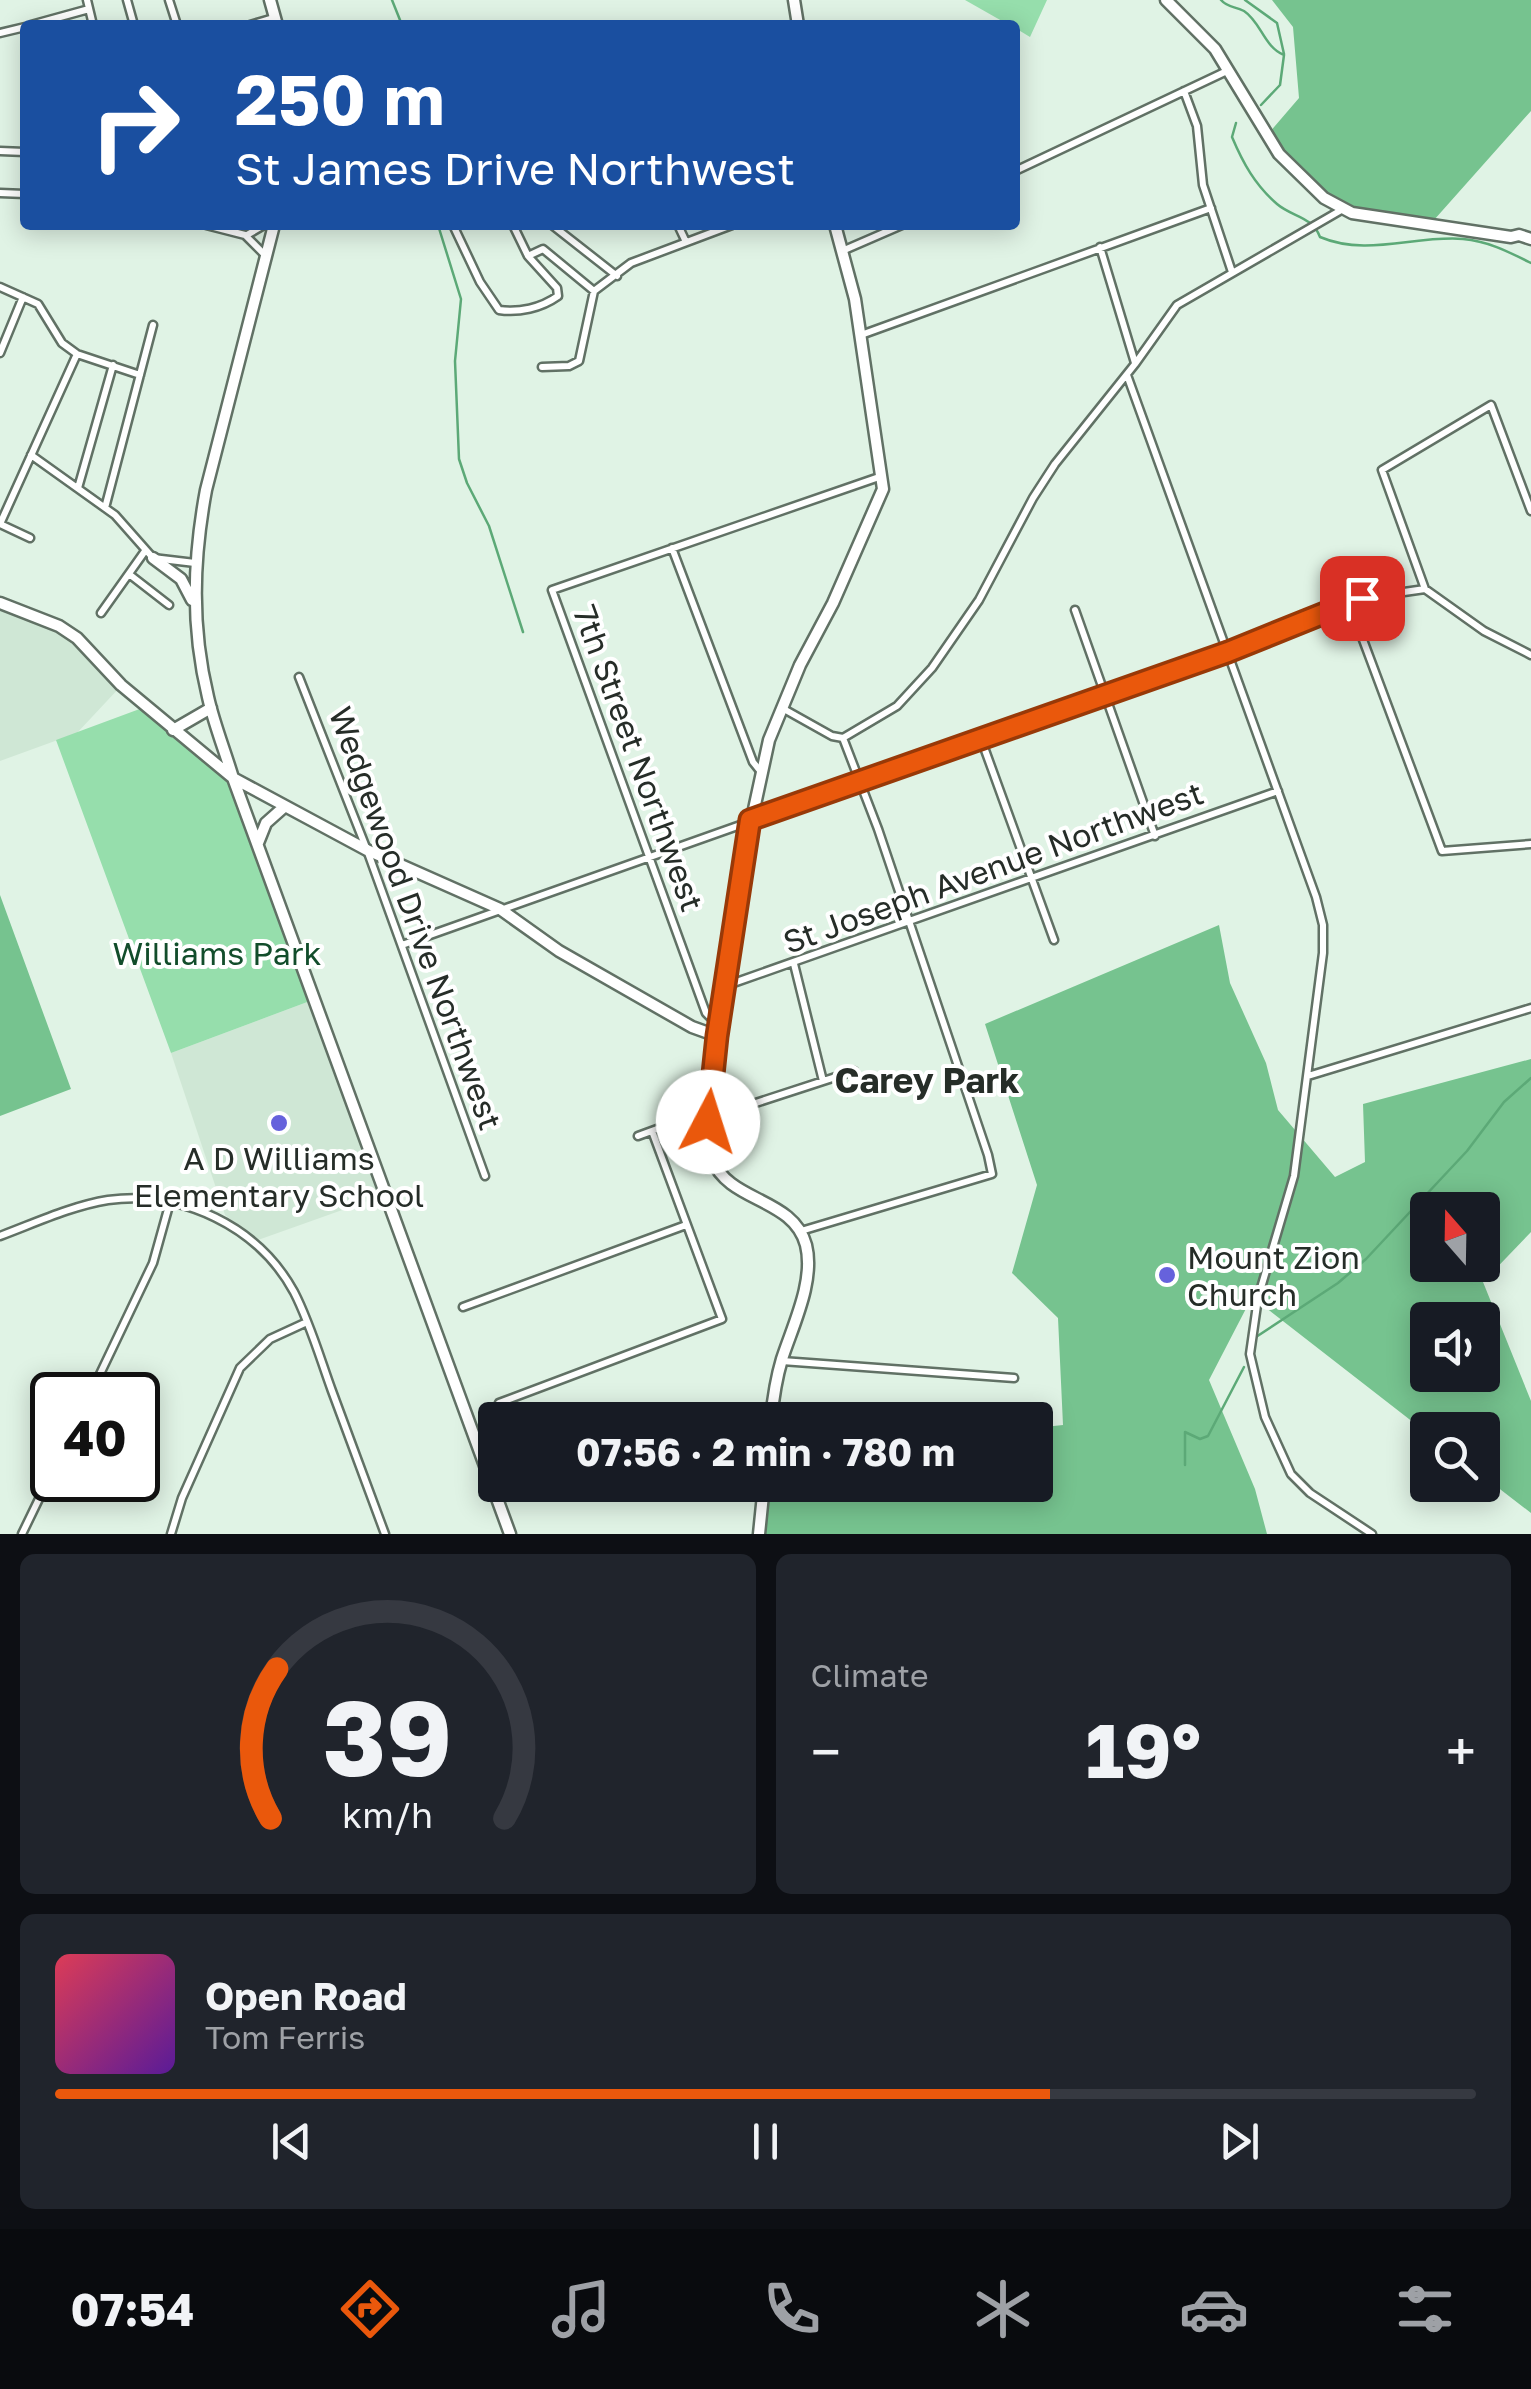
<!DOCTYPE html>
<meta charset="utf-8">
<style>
:root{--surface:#171b24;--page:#20242c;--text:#f1f3f6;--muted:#9ea1a6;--line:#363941;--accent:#ea580c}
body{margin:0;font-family:"Golos Text",sans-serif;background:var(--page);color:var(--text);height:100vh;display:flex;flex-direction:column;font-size:38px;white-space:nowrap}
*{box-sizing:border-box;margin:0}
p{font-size:32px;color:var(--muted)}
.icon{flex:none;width:55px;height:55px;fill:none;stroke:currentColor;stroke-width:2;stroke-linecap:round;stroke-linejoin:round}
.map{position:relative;height:1534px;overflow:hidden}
.sheet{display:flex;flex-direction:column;gap:20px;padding:20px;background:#0d0f14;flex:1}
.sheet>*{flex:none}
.hud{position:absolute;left:20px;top:20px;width:1000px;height:210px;border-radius:10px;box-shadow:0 5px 25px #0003;background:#1a4fa0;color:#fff;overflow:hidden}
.needle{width:65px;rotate:340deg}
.fabs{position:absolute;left:1410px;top:1192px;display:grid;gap:20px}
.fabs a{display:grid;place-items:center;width:90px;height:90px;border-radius:10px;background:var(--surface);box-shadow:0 5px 25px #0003;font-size:50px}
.speed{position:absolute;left:30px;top:1372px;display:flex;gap:20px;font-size:50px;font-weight:700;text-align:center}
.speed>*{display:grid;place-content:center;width:130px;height:130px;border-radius:50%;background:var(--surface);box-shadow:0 5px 25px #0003;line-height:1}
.speed .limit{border:5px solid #111;border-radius:15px;background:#fff;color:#111}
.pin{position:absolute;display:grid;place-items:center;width:85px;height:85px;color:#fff;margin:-42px;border-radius:20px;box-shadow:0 5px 15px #0006}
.me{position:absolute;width:110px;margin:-55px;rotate:5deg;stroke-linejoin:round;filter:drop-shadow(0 0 8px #0008)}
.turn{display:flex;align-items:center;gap:35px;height:210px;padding:0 50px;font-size:45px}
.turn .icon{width:130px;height:130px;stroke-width:2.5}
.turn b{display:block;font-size:70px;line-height:85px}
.big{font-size:75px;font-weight:700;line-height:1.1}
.sheet .widget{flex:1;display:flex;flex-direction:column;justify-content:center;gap:15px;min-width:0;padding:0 35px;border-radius:15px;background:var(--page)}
.sheet .dial{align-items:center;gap:0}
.dial svg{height:260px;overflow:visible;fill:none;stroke:var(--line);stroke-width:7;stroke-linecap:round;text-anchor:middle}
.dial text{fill:var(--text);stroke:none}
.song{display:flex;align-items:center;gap:30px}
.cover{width:120px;height:120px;border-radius:15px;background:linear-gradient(135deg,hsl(350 70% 55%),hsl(270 70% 35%))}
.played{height:10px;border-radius:5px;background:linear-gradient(90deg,var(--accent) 70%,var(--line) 70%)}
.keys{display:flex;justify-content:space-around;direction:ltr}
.heat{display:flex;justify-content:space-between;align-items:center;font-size:55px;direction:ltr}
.sheet .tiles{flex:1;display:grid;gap:20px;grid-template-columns:1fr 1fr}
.widget:last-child{grid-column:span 2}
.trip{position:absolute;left:478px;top:1402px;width:575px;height:100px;border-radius:10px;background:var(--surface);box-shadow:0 5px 25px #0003;font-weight:700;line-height:100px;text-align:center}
.dock{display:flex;height:160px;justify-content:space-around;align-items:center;background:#090b0e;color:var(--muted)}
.dock .icon{width:70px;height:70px}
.dock .selected{color:var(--accent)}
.dock b{font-size:45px;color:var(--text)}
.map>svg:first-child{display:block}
.built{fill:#cfe7d5}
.green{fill:#96deac}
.forest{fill:#76c38f;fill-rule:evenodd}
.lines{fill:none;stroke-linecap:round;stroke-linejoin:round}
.stream{stroke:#5ca977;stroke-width:2.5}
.street-casing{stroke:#617165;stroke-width:11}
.secondary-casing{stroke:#617165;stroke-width:15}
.street{stroke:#fff;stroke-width:6}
.secondary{stroke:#fff;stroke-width:10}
.route-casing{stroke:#983908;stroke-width:25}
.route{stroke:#ea580c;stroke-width:18}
.poi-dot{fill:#6662dc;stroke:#fff;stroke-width:4}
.labels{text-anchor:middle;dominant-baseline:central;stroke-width:8;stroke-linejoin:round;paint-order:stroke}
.street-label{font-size:32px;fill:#262d28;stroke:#fff}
.park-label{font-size:32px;fill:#124d2b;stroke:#fff}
.poi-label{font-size:32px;fill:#262d28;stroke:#fff}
.neighbourhood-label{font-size:35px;font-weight:bold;fill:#262d28;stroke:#fff}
</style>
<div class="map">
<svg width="1531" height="1534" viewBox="0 0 1531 1534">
<rect width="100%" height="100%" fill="#e0f3e5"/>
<!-- built -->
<path class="built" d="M0,603L59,626L121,686L77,733L0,761Z
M318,998L390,1193L258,1240L225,1215L171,1053Z"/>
<!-- green -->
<path class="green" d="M965,0H1047L1030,37L1015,28V25H1009Z
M145,707L232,777L318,998L171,1053L56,740Z"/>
<!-- forest -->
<path class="forest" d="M1272,0H1531V111L1426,229L1346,214L1304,180L1268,134L1299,98L1293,27Z
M0,895L71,1089L0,1116Z
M1219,925L1230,983L1266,1063L1278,1110L1335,1177L1365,1162L1363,1104L1531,1059V1232L1483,1282L1531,1401V1513L1483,1476L1482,1430H1428L1427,1433L1252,1297L1209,1380L1255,1489L1267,1534H763L765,1485H1035V1428L1063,1425L1058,1318L1012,1273L1037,1185L985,1024ZM1428,1210H1482V1265H1428ZM1428,1320H1482V1375H1428Z"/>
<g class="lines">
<!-- stream -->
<path class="stream" d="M392,0L402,25
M1221,0C1228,8 1234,6 1244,11C1261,22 1264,47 1284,55L1280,85L1261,105
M1245,0L1277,23L1284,54
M1236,123L1232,137C1243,163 1255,185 1277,204C1292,217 1312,216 1320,237C1367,257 1415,235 1463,239C1488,241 1509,252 1531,263
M438,225L461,299L455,361L459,459L467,483L489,526L523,632
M1256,1337L1338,1283L1366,1259L1467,1151L1504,1102L1531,1078
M1185,1465V1432L1200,1439L1208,1436L1244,1367"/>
<!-- street casing -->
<g class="street-casing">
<path id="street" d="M87,0L93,25
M127,0L134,25
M169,0L177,25
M31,25L89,9
M250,25L274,18
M0,33L25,27
M1184,91L1197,126L1203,185L1232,272
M0,151L25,152
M1015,171L1229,70
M0,193L25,194
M206,225L245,235L265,255
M453,225L480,282L499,310C519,313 541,308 558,296L557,288L528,256
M513,225L528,256L543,249L594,291
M552,225L617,276
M678,225L686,242
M247,235L264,225
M1100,247L1135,363
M842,251L902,225
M0,287L38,304L62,343L77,354L140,375
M861,335L1211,208
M0,353L23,297
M542,367L569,366L579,361L594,291L631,263L732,225
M1127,375L1316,897L1323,925V953L1294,1176L1258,1298L1250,1354L1265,1417L1291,1474L1310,1493L1372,1534
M31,455L115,515L153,558L195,563
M78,488L113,365
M105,508L153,325
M0,524L77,354
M0,524L30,538
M672,548L753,762L761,772
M129,574L169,605
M1425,589L1382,470L1491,405L1531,511
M1350,605L1442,851L1531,844
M1075,610L1155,836
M101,613L145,551
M299,677L367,850L485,1176
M782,708L832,736L843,738L897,706L932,668L979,600L1033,498L1055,464L1135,364L1177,305L1343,209
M981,739L1054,940
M402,945L1228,652L1362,598L1425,589L1484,631L1531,655
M794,964L823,1081
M725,986L1278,791
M718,1025L706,1013L552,590L882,476
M1308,1076L1531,1008
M638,1136L698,1114L725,1113L854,1071
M801,1231L992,1174L988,1155L878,829L843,738
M0,1236C35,1223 71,1206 108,1200C182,1190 258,1226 294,1292C310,1323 320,1358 332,1391C350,1439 367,1486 385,1534
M463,1307L686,1225
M782,1361L1014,1378
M90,1395L153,1263L170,1202
M499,1403L722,1319L652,1131
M22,1534L52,1472
M171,1534L182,1498L240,1368L270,1339L307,1322"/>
</g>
<!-- secondary casing -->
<g class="secondary-casing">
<path id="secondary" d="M270,0L277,25
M794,0L798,25
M1166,0L1215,49L1279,154L1324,198L1352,213L1511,237L1519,235L1531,239
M274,225L206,490C193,560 191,627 208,697C214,724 225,751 233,778L510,1534
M153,558L181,579L192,600
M0,603L59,626L77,638L121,685L233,778L367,850L500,909L559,951L692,1027L717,1036
M173,730L211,708
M258,843L266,823L284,807
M771,1420C773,1399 776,1379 782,1359C793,1325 815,1281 806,1245C793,1197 729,1203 712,1159C707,1145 708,1127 708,1112L743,860L769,740L800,665L833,603L883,489L855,299L835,225
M759,1534L764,1485"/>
</g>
<!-- street -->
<use href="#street" class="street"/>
<!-- secondary -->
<use href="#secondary" class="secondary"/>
</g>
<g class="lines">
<!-- route casing -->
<g class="route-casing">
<path id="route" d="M708,1122L717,1036L750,820L1228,652L1362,598"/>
</g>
<!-- route -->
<use href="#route" class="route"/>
</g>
<!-- markers -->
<g class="poi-dot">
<circle cx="279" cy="1123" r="10"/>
<circle cx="1167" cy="1275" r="10"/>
</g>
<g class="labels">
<!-- street labels -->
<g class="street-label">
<text transform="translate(639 758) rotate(70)">7th Street Northwest</text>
<text transform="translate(993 867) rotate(-20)">St Joseph Avenue Northwest</text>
<text transform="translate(416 918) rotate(70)">Wedgewood Drive Northwest</text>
</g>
<!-- park labels -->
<g class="park-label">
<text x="217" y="953">Williams Park</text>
</g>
<!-- poi labels -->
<g class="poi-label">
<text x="279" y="1158">A D Williams<tspan x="279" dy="37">Elementary School</tspan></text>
<text x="1187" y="1257" text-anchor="start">Mount Zion<tspan x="1187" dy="37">Church</tspan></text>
</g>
<!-- neighbourhood labels -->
<g class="neighbourhood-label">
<text x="927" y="1080">Carey Park</text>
</g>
</g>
</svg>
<div class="fabs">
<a><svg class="needle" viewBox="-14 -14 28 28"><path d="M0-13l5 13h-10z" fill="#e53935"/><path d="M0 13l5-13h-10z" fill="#9ea1a6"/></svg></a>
<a><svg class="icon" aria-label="sound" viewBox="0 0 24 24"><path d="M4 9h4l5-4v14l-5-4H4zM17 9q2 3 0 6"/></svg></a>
<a><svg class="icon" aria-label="search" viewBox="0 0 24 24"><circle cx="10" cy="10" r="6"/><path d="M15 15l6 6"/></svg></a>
</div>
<div class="speed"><div class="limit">40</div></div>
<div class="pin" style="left:1362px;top:598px;background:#d93025"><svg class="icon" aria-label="arrive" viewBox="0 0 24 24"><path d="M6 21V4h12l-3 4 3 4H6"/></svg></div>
<svg class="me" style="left:708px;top:1122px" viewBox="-20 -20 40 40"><circle r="19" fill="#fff"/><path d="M0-13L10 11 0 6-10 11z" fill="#ea580c"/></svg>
<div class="trip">07:56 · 2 min · 780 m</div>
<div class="hud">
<div class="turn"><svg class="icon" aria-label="right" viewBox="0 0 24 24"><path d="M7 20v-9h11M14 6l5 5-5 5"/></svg><div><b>250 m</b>St James Drive Northwest</div></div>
</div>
</div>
<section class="sheet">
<div class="tiles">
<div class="widget dial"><svg viewBox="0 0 100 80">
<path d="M14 69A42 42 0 1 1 86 69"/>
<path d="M14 69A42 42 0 0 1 16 23" stroke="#ea580c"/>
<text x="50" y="56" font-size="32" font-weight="700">39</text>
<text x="50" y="72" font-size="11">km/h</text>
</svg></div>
<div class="widget"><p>Climate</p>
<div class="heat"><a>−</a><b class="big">19°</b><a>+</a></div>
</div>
<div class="widget">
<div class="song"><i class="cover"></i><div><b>Open Road</b><p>Tom Ferris</p></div></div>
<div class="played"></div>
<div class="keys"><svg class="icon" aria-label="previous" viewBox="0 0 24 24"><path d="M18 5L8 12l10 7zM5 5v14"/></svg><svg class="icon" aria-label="pause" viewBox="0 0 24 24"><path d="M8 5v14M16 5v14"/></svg><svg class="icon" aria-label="next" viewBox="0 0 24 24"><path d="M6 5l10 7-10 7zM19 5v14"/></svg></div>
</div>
</div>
</section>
<nav class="dock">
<b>07:54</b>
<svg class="icon selected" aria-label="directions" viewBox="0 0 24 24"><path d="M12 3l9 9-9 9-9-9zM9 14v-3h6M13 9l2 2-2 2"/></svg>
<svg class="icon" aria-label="music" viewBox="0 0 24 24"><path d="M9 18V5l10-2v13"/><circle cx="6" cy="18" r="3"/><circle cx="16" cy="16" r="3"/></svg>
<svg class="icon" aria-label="phone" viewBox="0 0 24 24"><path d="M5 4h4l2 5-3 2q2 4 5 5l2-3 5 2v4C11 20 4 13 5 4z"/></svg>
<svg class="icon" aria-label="climate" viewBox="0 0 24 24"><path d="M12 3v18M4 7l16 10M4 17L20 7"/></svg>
<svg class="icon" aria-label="car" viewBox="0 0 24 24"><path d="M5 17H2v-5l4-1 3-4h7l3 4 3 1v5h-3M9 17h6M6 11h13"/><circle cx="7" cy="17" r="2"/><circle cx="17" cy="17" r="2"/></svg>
<svg class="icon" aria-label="filters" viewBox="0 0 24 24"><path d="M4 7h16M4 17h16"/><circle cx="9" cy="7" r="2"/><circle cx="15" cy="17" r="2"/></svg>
</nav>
